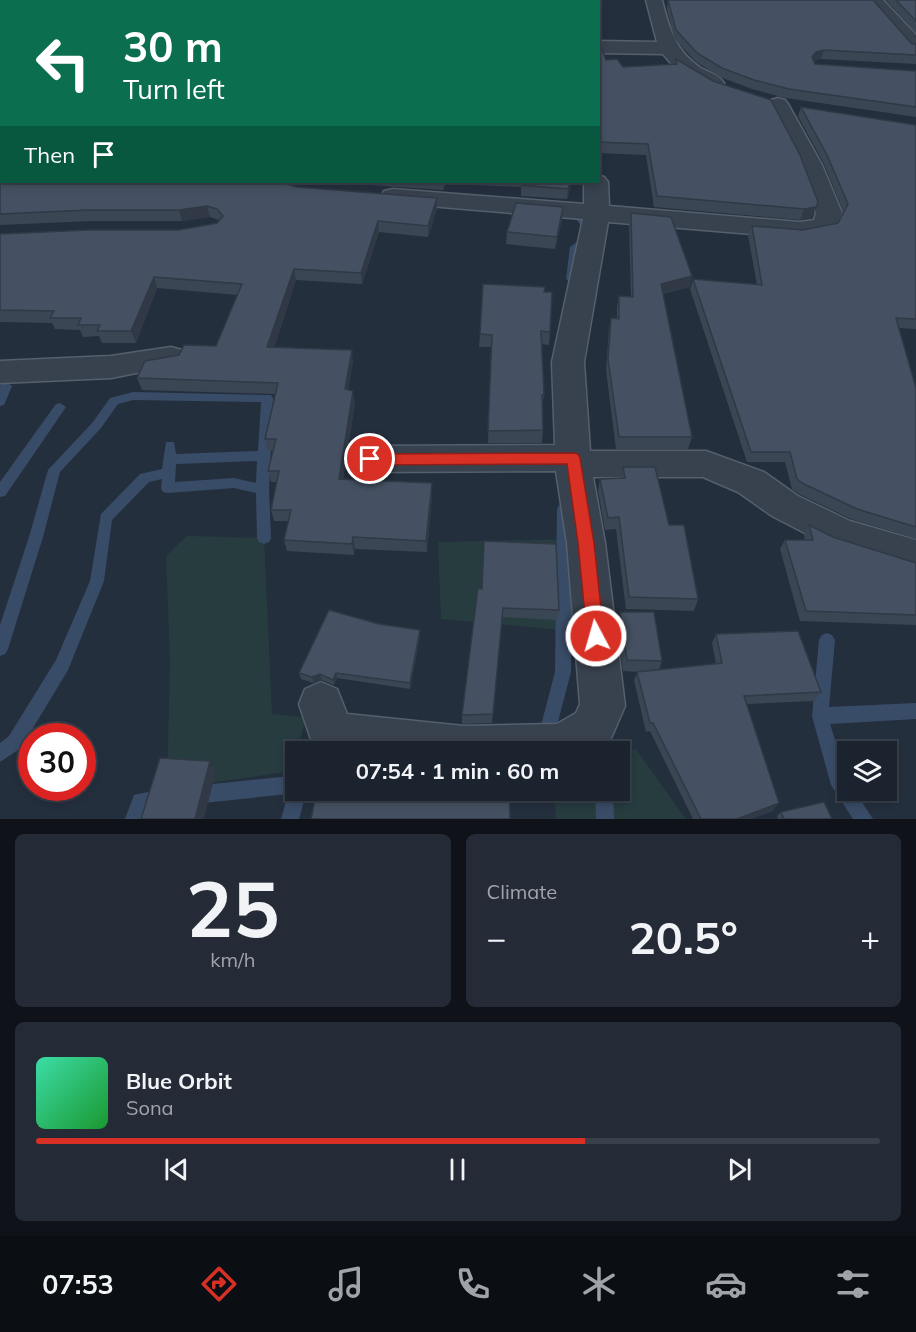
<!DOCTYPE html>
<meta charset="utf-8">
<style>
:root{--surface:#1b232e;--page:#242b36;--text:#f1f3f6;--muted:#a0a4aa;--line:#39404a;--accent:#d93025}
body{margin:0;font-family:Mulish,sans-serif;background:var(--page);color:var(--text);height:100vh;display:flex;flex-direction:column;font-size:22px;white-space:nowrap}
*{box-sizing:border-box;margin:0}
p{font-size:20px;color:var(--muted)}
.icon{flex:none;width:33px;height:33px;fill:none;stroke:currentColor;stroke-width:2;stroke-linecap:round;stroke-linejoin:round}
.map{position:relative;height:819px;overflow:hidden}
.details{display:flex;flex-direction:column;gap:15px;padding:15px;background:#0f1319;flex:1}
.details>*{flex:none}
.hud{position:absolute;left:0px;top:0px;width:600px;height:183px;box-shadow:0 3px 9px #0003,0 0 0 2px var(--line);background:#0b6e4f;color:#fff;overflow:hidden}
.tools{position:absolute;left:837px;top:741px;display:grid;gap:12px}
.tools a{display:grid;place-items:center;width:60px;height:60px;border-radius:0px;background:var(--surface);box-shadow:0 3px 9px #0003,0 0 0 2px var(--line);font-size:30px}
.speed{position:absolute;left:18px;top:723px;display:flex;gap:12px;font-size:30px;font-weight:700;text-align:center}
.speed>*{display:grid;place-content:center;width:78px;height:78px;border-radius:50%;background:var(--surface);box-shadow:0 3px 9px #0003,0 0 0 2px var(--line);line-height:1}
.speed .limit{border:9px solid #d22;background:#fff;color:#111}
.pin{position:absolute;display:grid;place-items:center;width:51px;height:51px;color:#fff;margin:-26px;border:3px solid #fff;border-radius:50%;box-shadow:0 2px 6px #0007}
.me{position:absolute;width:66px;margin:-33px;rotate:354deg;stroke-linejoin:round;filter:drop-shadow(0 0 4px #0008)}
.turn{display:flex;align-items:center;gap:21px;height:126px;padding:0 24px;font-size:27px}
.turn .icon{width:78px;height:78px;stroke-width:2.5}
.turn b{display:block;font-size:42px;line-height:51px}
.then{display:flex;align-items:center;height:57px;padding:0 24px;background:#0003;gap:12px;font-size:22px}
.big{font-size:45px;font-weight:700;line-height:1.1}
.details .widget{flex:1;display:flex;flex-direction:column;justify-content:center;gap:9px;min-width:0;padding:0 21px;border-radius:9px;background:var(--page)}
.details .dial{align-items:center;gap:0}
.dial b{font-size:78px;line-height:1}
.song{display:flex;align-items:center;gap:18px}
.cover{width:72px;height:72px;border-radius:9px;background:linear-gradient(135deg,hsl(160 70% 55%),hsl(130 70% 35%))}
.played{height:6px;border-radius:3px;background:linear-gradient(90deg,var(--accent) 65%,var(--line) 65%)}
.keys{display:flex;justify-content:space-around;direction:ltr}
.heat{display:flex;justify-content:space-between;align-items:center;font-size:33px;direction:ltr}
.details .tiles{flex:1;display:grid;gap:15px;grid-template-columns:1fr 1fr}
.widget:last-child{grid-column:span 2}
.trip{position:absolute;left:285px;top:741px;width:345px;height:60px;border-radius:0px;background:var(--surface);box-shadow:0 3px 9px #0003,0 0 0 2px var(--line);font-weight:700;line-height:60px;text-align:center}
.tabs{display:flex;height:96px;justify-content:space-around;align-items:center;background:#0b0e12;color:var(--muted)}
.tabs .icon{width:42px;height:42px}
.tabs .current{color:var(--accent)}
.tabs b{font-size:27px;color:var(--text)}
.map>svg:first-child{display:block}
.green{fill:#263c3f}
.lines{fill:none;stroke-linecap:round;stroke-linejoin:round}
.stream{fill:#394c67;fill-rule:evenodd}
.street-casing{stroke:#565f6c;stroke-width:3}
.street{fill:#38414e;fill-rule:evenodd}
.wall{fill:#3b4654}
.shaded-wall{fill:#303945}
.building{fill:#455162;stroke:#303945;stroke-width:1.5}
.route{fill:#d93025;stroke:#8d1f18;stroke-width:1.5}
</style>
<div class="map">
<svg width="916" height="819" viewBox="0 0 916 819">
<rect width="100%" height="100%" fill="#242f3e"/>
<!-- green -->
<path class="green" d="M187,536L264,538L272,714L306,717L292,771L167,789L170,661L166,556Z
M577,539L585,632L441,619L438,542Z
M636,749L686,819H556L554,791L620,790V753Z"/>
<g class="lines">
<!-- stream -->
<path class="stream" d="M579,213L582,214L591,226L588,242L580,248L576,279L571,282L566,279L570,247L578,241L581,226L574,216Z
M6,382L12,386L4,405L0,406V386L2,383Z
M133,392L271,395L273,398L269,489L271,538L269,542L264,544L259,542L257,538L256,493L234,488L168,493L163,492L161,488L162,479L149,482L112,520L104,581L68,670L21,748L0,762V743L9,736L56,660L90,581L101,514L140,474L162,469L166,442H174L176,454L258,451L261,402L133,400L118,404L101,428L60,472L43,537L8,649L5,654L0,656V625L29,537L48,470L93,422L110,398ZM257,461L256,483L234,478L175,482L176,464Z
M60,403L66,407L64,410L5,496L0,497V482L56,404Z
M564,504L569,505L571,509V672L554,737L552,743L546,745L540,743L538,737L555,672L557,509L559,505Z
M827,633L832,635L835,640L829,707L916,703V719L830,724L848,781V790H854L873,819H853L831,785L812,716L819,640L822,635Z
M291,776L296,778V790H307L299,819H281L288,794L194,804L188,801L185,795L188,789L194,786Z
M162,789L168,792L171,798L168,804L146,809L143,819H125L134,795Z
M595,790H613L614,819H596Z"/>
<!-- street casing -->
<g class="street-casing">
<path id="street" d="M646,0H662C669,28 675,51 701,68C708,72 719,75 724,83L721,87C700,92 675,69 663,54L598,53V41L657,42Z
M866,0H883L916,35V52L909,50Z
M778,98L785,100L788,104L822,165L842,213L834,231L800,238L608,222L584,362L590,451H706L764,472L798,496L850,521L916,540V572L828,545L772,516L738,492L703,477H593L605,543L625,706L608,745L598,752L315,751L299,704L305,689L321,682L337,689L347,714L464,726L557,724L576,713L580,704L567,543L556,471L370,472L358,468L353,459L358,450L370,446L555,445L552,362L583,219L393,203L384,201L381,196L384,191L393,189L584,204V182H598V175L604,177L608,182L609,206L800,222L814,220L816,213L798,165L768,104L771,100Z
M171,347L182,350L186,357L182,364L111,378L0,383V361L111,356Z"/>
</g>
<!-- street -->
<use href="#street" class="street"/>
</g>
<!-- wall -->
<path class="wall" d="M668,0L916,44V64L821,59L814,61L815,64L916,71V117L786,98L752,89L720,77L695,61L674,38L667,9Z
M886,0H916V33Z
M598,44L606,60L623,67L675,64L676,59L812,218L800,220L654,207L646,155L598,153Z
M0,82L2,182L297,187L437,198V209L428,237L379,232L362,284L296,280L274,348L353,361L348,390L355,403L343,479L432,483V495L427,552L355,549L354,555L287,551L284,540L289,521H274L271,510L277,482H271L268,471L273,451H268L265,439L275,394L142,390L137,378L179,355L216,346L238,295L157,288L136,343H102L99,336L83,337L80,330L55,329L52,323L0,322V234L179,230L217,223L219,220L210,217L182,221H92L0,225Z
M801,107L916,125V329L899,328L916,388V539L851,519L799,494L792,489L785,462H747L690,289L693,279L757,285L748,235L752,226L803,230L838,223L844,213L824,164L798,116Z
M326,182H572L567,199L521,196V187L445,184L443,190Z
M563,207L562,219L555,249L506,244L507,232Z
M631,213L690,287L663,294L692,437L688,449H616L606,370L609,329L611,318H617V307L619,296L631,297L629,224Z
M545,292L550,332L549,345L541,344L544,395L542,407L543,430L542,443H488L491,347H479L480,334Z
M623,467L669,525L698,599L694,611L626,609L616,529L605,530L598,491L600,479L621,478Z
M809,525L833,537L916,563V625L800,621L780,549L785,540H805L804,535Z
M482,589L559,610L557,620L502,617L492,723L462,724V715Z
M620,612L662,661L659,670L716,664L712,643L716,634L821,692L814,701L747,704L773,811L751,819H693L650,731L646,732L634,680L638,672L623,671L617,623Z
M420,636L410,689L337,678L334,685L322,680L314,683L301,679L299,673Z
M781,812L832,819H778L777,816Z"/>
<!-- shaded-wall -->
<path class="shaded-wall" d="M274,0H285L284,2H273Z
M2,34V50L0,54V38Z
M824,50L821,59L813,61L812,57L816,52Z
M570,182H572L567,199L568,189Z
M437,198V209L428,237V226Z
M207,206L210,217L182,221L179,210Z
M563,207L562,219L555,249L557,237Z
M816,207L812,218L800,220L804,209Z
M378,221L379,232L362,284L361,273Z
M294,269L296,280L270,359L267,347Z
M692,276L690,287L658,295L661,284Z
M154,277L157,288L136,343L131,331Z
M352,350L353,361L346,401L345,389Z
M353,391L355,403L341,491L339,479Z
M432,483V495L427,552L426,541Z
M353,537L355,549L354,555L352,544Z
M420,630V636L410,689V683Z
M336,673L337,678L334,685L333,680Z
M320,674L322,680L314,683L312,677Z
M210,761L216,771L204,819H195Z
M779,803L773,811L751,819H737Z"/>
<!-- building -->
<path class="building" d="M0,0H15V2H2V34L0,38Z
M65,0H274L273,2H64Z
M409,0H585L586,2H409Z
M668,0H873L912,44H916V55L824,50L816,52L812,57L815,64L916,71V107L789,89L754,80L722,68L697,53L676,30Z
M896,0H916V21Z
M598,44L601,46L606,60L617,59L623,67L677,64L676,59L713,81L771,100L800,155L818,202L816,207L804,209L657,196L648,144L598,142Z
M2,80V182H280L297,187L437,198L428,226L378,221L361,273L294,269L267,347L352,350L345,389L353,391L339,479L432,483L426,541L353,537L352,544L284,540L291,510H271L279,471H268L276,439H265L278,383L137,378L145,361L179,355L184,345L216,346L242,284L154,277L131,331H97L100,325H78L81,318H50L54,311L0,310V234L88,230H179L217,223L223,216L217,209L207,206L179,210H88L0,214V82Z
M801,107L916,125V319L896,318L916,388V527L857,509L804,484L797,479L790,452H751L693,279L762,285L752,226L803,230L838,223L848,204L827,155Z
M522,182H570L568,189L521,185Z
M516,203L563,207L557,237L507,232Z
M631,213L671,217L692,276L661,284L692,437H619L608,359L611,318L619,319V296L633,297Z
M483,284L545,287L544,292H552L550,332L541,331L544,395H542L543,430L488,431L492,335L480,334Z
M623,467H655L669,525H684L698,599L629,597L619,517L608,518L600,479L625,478Z
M809,525L833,537L916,563V615L806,611L785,540H813Z
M484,541L556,544L559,610L503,608L493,714L462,715L478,588L482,589Z
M329,610L379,624L420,630L410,683L336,673L333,680L320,674L312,677L299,673Z
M620,612H654L662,661L627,660Z
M798,631L821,692L744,696L779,803L737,819H701L653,723H650L637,672L722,663L716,634Z
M458,745H490V752H457Z
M160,758L210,761L195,819H141Z
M317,790H509L510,819H311Z
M824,802L832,819H784L781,812Z"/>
<!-- route -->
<path class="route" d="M573,453L578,454L580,458L594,543L604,636L602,642L596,644L590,642L587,636L578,543L567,464L370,465L365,463L363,459L365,455L370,454Z"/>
</svg>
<div class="tools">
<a><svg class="icon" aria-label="layers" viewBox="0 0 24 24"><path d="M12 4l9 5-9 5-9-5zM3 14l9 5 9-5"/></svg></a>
</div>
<div class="speed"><div class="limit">30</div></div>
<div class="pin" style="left:370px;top:459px;background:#d93025"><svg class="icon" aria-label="arrive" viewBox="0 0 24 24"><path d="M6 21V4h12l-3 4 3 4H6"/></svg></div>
<svg class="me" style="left:596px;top:636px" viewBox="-20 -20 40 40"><circle r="17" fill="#d93025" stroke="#fff" stroke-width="3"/><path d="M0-11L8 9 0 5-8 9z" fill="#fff"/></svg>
<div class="trip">07:54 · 1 min · 60 m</div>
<div class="hud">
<div class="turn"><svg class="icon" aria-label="left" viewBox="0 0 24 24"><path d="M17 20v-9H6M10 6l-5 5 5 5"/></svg><div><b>30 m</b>Turn left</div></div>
<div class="then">Then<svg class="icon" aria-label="arrive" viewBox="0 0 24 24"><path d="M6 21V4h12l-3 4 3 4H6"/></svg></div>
</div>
</div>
<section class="details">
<div class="tiles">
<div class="widget dial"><b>25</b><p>km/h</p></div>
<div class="widget"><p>Climate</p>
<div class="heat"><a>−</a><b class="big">20.5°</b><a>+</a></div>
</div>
<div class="widget">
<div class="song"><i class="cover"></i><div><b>Blue Orbit</b><p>Sona</p></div></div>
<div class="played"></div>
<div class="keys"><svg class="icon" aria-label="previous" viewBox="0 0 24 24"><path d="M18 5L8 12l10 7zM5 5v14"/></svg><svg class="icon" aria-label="pause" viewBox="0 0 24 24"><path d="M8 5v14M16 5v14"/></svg><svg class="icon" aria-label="next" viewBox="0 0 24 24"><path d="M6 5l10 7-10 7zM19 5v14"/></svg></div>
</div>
</div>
</section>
<nav class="tabs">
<b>07:53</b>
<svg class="icon current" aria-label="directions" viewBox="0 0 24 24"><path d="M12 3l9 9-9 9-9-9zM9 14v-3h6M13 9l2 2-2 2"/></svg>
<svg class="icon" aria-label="music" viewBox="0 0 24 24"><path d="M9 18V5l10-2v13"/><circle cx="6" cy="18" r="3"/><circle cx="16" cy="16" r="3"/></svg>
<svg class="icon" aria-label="phone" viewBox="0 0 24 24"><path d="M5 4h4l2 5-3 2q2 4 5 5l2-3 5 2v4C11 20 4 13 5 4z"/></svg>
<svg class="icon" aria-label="climate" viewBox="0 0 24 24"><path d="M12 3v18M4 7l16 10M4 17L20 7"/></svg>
<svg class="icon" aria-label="car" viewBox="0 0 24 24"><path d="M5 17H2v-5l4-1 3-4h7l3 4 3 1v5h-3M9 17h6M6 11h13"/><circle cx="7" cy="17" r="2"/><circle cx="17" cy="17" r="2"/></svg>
<svg class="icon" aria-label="filters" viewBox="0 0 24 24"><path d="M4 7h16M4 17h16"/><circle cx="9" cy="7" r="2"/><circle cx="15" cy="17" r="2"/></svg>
</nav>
